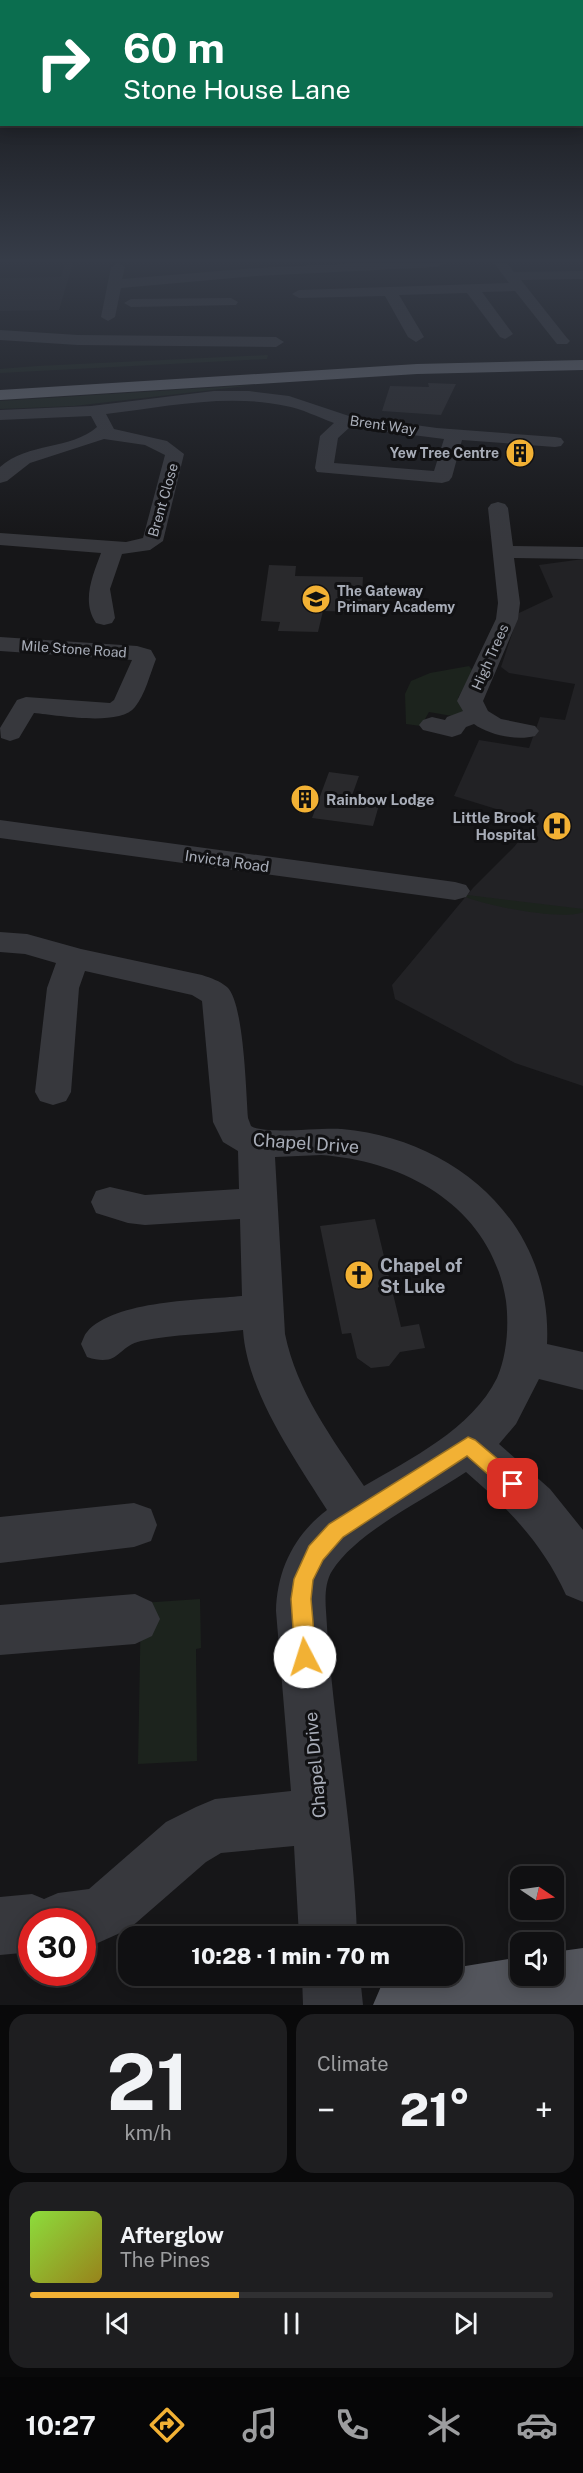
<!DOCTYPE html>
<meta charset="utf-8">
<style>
:root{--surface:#101012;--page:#1e1e20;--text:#f1f3f6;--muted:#9c9d9f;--line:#303032;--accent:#f2b134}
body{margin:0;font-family:"Public Sans",sans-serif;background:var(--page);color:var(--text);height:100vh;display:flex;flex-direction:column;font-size:22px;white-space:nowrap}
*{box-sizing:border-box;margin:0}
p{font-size:20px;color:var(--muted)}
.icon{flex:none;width:33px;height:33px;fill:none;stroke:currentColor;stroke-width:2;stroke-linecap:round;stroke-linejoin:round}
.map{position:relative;height:2005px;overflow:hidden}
.drawer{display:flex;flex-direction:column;gap:9px;padding:9px;background:#09090a;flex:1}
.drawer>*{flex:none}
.banner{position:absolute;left:0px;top:0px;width:584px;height:126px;box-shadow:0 3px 15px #0003,0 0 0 2px var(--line);background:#0b6e4f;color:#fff;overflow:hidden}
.needle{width:39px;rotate:103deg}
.fabs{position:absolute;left:510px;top:1866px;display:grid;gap:12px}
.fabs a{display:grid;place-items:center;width:54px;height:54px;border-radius:12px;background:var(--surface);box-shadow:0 3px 15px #0003,0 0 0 2px var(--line);font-size:30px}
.speed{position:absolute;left:18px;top:1908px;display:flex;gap:12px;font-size:30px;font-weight:700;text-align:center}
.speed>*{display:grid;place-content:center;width:78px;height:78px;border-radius:50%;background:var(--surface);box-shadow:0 3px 15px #0003,0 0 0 2px var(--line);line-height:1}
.speed .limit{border:9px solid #d22;background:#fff;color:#111}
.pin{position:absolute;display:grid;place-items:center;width:51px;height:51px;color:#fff;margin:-26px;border-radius:12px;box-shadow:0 3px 9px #0006}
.me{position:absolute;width:66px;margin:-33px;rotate:355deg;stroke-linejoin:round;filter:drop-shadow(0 0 4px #0008)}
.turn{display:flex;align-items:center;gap:21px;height:126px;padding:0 24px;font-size:27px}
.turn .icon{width:78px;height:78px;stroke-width:2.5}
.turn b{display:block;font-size:42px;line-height:51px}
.big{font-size:45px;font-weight:800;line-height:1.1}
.drawer .tile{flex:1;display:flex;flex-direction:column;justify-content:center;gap:9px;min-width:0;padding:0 21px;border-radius:18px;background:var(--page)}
.drawer .dial{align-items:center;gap:0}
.dial b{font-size:78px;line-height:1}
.song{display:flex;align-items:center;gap:18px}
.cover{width:72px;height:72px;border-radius:9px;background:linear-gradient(135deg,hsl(90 70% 55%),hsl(50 70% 35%))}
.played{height:6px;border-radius:3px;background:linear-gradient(90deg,var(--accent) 40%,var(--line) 40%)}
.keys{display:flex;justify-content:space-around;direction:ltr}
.heat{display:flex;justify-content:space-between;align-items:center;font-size:33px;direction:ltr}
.drawer .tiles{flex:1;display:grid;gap:9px;grid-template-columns:1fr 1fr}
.tile:last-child{grid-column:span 2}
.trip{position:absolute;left:118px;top:1926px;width:345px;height:60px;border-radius:18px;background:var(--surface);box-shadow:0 3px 15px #0003,0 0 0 2px var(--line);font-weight:800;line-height:60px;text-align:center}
.menu{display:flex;height:96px;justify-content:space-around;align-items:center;background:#060607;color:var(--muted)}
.menu .icon{width:42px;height:42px}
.menu .on{color:var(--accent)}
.menu b{font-size:27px;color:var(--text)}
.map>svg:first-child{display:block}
.built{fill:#222225}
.green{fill:#1c231d}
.building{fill:#29292c}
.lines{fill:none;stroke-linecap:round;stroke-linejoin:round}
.minor{fill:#37383d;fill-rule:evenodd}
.major{fill:#53555c;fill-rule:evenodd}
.highway{fill:#63666e;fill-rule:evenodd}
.route{fill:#f2b134;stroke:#9d7322;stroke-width:1.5}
.labels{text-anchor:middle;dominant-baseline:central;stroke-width:6;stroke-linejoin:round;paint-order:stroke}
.far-street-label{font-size:14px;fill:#a8adb8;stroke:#111113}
.far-poi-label{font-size:14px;font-weight:bold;fill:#a8adb8;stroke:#111113;text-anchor:end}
.poi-label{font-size:15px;font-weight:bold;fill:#a8adb8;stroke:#111113;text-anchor:start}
.street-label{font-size:15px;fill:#a8adb8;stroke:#111113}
.near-street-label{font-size:18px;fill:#a8adb8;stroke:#111113}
.near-poi-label{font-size:18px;font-weight:bold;fill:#a8adb8;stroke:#111113;text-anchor:start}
</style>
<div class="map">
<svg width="583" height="2005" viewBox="0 0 583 2005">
<rect width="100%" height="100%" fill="#161618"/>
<!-- built -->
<path class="built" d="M65,263H73L59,310L0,311V278L61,277Z
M583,559V1086L515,1063L395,999L392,985L473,888L514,847L535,821L454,796L479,740L529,748L540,717L565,720L575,684L509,673L501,667L519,613L553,597L539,565Z"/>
<!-- green -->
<path class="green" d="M268,355L267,359L0,373V369L37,366Z
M255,385L74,406L0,409V401Z
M469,666L473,671L458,698L462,699L467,711L452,716L429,712L421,726L406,724L405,694L411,681L430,673Z
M467,895L583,909V912C564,921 486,906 466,897Z
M200,1599L201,1648L196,1649L197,1761L138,1764L141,1603Z"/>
<!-- building -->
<path class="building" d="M428,383L456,384L441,415L382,411L390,386L429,387Z
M269,565L296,566L295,576L363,577L361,612L323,611L318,632L278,631L280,622L261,621Z
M329,772L359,776L350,801L379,805L373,826L312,818Z
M375,1219L401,1327L419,1324L425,1348L400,1352L389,1366L371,1368L357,1358L351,1333L342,1334L320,1226Z"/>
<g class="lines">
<!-- minor -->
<path class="minor" d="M118,263L125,267L122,279L256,268L362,263H444L437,267L256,276L121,288L115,317L108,321L101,317L111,267Z
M494,263H507L514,272L583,271V279L521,280L567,338L570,341L567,344H557L515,291L482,292L513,334L505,339L500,337L467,293L399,295L424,337L416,342L408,337L385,296L299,298L292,294L299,290L509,283Z
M231,298L238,302L236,305L131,307L124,303L131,299Z
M0,330L78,335L276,337L284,342L276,347L78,345L0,340Z
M214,391H249L289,396L349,416L437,428L555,437L561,438L564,442L561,446L555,447L462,440L452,477L449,481L442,483L317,472L315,468L320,436L334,423C318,417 302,409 286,406C227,393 164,407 106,414L114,429L167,441L184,454L163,541L150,550L122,554L110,589L115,618L112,623L104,625L96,623C81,601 93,575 101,553L0,545V533L126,542L143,538L165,455L145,445L104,439L30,463L7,481L0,483V467C28,442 71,450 97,427L91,416L0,420V410L91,406ZM350,427L444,439L434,471L334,463L338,438Z
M498,502L505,504L508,508L513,546L583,547V559L514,558L520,603L518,619L483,701L488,711L501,719L535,726L539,731L535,736C517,741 489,735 474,724L466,727L461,734L452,737L423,730L419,725L423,720L432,717L445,720L447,717L463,711L457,701L496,619L498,603L488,508L491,504Z
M0,637L137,646L151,650L156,659C150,674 145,695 135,707C120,727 57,715 34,713L19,738L10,741L1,738L0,728L17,700L26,697L110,703L114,700L132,660L0,651Z
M0,820L455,882L466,885L470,891L466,897L455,900L0,838Z
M0,932L27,934L81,949L202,975C211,978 220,981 227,987C244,1002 246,1092 248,1118L251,1126C264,1135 322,1127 342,1129C457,1139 553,1225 547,1344L583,1352V1390L539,1379L516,1424L499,1444L550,1489L583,1530V1602L566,1595C543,1544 508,1508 466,1472C426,1499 356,1532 332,1571C325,1582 325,1598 326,1611C332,1720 354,1828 357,1936H299L294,1846L221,1853L206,1862L129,1929L91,1946L82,1947V1922H32V1952L0,1955V1897L32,1894L44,1899L58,1893L89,1889L166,1822L196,1807L215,1799L291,1791L276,1611C277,1570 294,1535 327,1510C295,1459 247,1392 243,1330C210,1334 174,1334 141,1341C117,1346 120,1368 87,1357L81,1344C83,1340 84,1335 87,1332C114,1300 202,1300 242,1296L240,1219L145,1225L128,1223L96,1213L91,1202L96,1191L110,1187L145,1195L239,1189L238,1151L223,1142L213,1122L202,1001L192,995L85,971L79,988L71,1092L66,1101L53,1105L40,1101L35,1092L47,988L56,963L25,954L0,952ZM321,1155C408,1161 492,1209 506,1301C509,1326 507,1355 497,1378C472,1429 410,1459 364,1486C332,1438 297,1392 285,1334L275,1157Z
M134,1503L151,1509L157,1525L151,1541L134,1547L0,1563V1517Z
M135,1594L152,1602L160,1619L152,1636L135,1644L0,1655V1605Z
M302,1976H360L363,2005H303Z"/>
<!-- major -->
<path class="major" d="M583,1948V2005H373L382,1984L402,1976H453V1968L520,1957V1976H554V1952Z"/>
<!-- highway -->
<path class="highway" d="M583,360V370L417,374L0,400V390L417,364Z"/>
</g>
<!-- sky -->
<linearGradient id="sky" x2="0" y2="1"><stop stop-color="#0c0c0d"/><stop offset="0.48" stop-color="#363c48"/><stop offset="1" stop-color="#363c48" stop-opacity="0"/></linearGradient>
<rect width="583" height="543" fill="url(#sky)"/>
<!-- route -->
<path class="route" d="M468,1437L475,1440L520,1478L523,1484L520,1490L513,1493L506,1490L467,1456L343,1537L323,1560L313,1580L311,1599L316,1657L313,1664L305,1667L298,1664L295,1657L291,1599L294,1579L309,1546L329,1524Z"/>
<!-- icons -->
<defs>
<g id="building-disc" transform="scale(1.5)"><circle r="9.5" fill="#f2b134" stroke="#111113"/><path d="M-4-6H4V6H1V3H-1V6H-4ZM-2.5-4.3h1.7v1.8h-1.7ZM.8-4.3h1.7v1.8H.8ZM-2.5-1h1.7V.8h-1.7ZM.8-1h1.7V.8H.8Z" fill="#111"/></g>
<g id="school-disc" transform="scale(1.5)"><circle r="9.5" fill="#f2b134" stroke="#111113"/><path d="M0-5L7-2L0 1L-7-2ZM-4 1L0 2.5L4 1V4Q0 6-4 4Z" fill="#111"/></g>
<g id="hospital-disc" transform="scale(1.5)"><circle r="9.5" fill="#f2b134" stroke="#111113"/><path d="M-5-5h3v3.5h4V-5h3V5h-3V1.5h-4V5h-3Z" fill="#111"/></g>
<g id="church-disc" transform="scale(1.5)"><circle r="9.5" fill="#f2b134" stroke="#111113"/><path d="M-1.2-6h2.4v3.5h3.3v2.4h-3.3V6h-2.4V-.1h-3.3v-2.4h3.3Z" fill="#111"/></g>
</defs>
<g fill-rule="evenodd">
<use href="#building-disc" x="520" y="453"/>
<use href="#school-disc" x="316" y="599"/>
<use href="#building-disc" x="305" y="799"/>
<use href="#hospital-disc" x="557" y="826"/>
<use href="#church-disc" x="359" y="1275"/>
</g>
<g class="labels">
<!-- far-street labels -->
<g class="far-street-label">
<text transform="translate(383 425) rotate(8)">Brent Way</text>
<text transform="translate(163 500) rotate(-74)">Brent Close</text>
<text transform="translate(74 649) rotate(4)">Mile Stone Road</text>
<text transform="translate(490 657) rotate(-66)">High Trees</text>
</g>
<!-- far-poi labels -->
<g class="far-poi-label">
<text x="499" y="453">Yew Tree Centre</text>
<text x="337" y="591" text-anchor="start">The Gateway<tspan x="337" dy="16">Primary Academy</tspan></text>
</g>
<!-- poi labels -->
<g class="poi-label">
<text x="326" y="799">Rainbow Lodge</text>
<text x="536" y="817" text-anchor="end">Little Brook<tspan x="536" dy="17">Hospital</tspan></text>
</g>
<!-- street labels -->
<g class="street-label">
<text transform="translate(227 861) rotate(8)">Invicta Road</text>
</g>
<!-- near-street labels -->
<g class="near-street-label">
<text transform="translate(306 1143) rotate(4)">Chapel Drive</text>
<text transform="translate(315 1765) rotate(-95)">Chapel Drive</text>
</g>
<!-- near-poi labels -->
<g class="near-poi-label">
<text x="380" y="1265">Chapel of<tspan x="380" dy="21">St Luke</tspan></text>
</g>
</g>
</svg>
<div class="fabs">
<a><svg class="needle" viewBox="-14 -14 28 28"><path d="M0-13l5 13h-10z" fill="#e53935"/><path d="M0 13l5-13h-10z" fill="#9c9d9f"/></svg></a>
<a><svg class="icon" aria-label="sound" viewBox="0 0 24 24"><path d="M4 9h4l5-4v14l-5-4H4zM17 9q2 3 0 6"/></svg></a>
</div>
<div class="speed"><div class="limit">30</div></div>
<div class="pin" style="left:513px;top:1484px;background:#d93025"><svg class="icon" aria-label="arrive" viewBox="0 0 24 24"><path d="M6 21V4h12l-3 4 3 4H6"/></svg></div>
<svg class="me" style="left:305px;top:1657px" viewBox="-20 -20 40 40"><circle r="19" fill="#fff"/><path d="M0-13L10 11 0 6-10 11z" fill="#f2b134"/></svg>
<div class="trip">10:28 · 1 min · 70 m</div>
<div class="banner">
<div class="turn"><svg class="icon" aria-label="right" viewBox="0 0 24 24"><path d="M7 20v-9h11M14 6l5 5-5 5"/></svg><div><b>60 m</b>Stone House Lane</div></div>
</div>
</div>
<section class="drawer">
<div class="tiles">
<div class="tile dial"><b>21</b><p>km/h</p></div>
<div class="tile"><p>Climate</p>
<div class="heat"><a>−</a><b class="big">21°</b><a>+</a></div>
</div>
<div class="tile">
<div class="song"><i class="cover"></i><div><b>Afterglow</b><p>The Pines</p></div></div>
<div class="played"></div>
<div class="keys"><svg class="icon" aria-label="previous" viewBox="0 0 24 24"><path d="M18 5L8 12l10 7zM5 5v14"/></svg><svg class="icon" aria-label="pause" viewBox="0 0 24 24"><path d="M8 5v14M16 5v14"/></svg><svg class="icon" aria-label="next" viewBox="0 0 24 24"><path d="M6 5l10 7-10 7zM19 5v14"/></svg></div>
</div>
</div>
</section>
<nav class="menu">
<b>10:27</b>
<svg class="icon on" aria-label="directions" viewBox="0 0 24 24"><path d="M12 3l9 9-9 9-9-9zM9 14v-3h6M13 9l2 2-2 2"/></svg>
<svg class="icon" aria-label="music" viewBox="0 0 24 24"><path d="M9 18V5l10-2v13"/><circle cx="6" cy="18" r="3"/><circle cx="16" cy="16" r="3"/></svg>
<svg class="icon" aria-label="phone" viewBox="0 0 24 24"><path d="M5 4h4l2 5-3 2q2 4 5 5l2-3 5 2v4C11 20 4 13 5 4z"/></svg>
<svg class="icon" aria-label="climate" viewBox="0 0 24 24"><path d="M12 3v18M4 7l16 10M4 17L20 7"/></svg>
<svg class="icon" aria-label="car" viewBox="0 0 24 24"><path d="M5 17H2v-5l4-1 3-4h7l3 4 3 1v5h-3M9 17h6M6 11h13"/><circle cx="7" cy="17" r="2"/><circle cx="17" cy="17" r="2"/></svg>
</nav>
